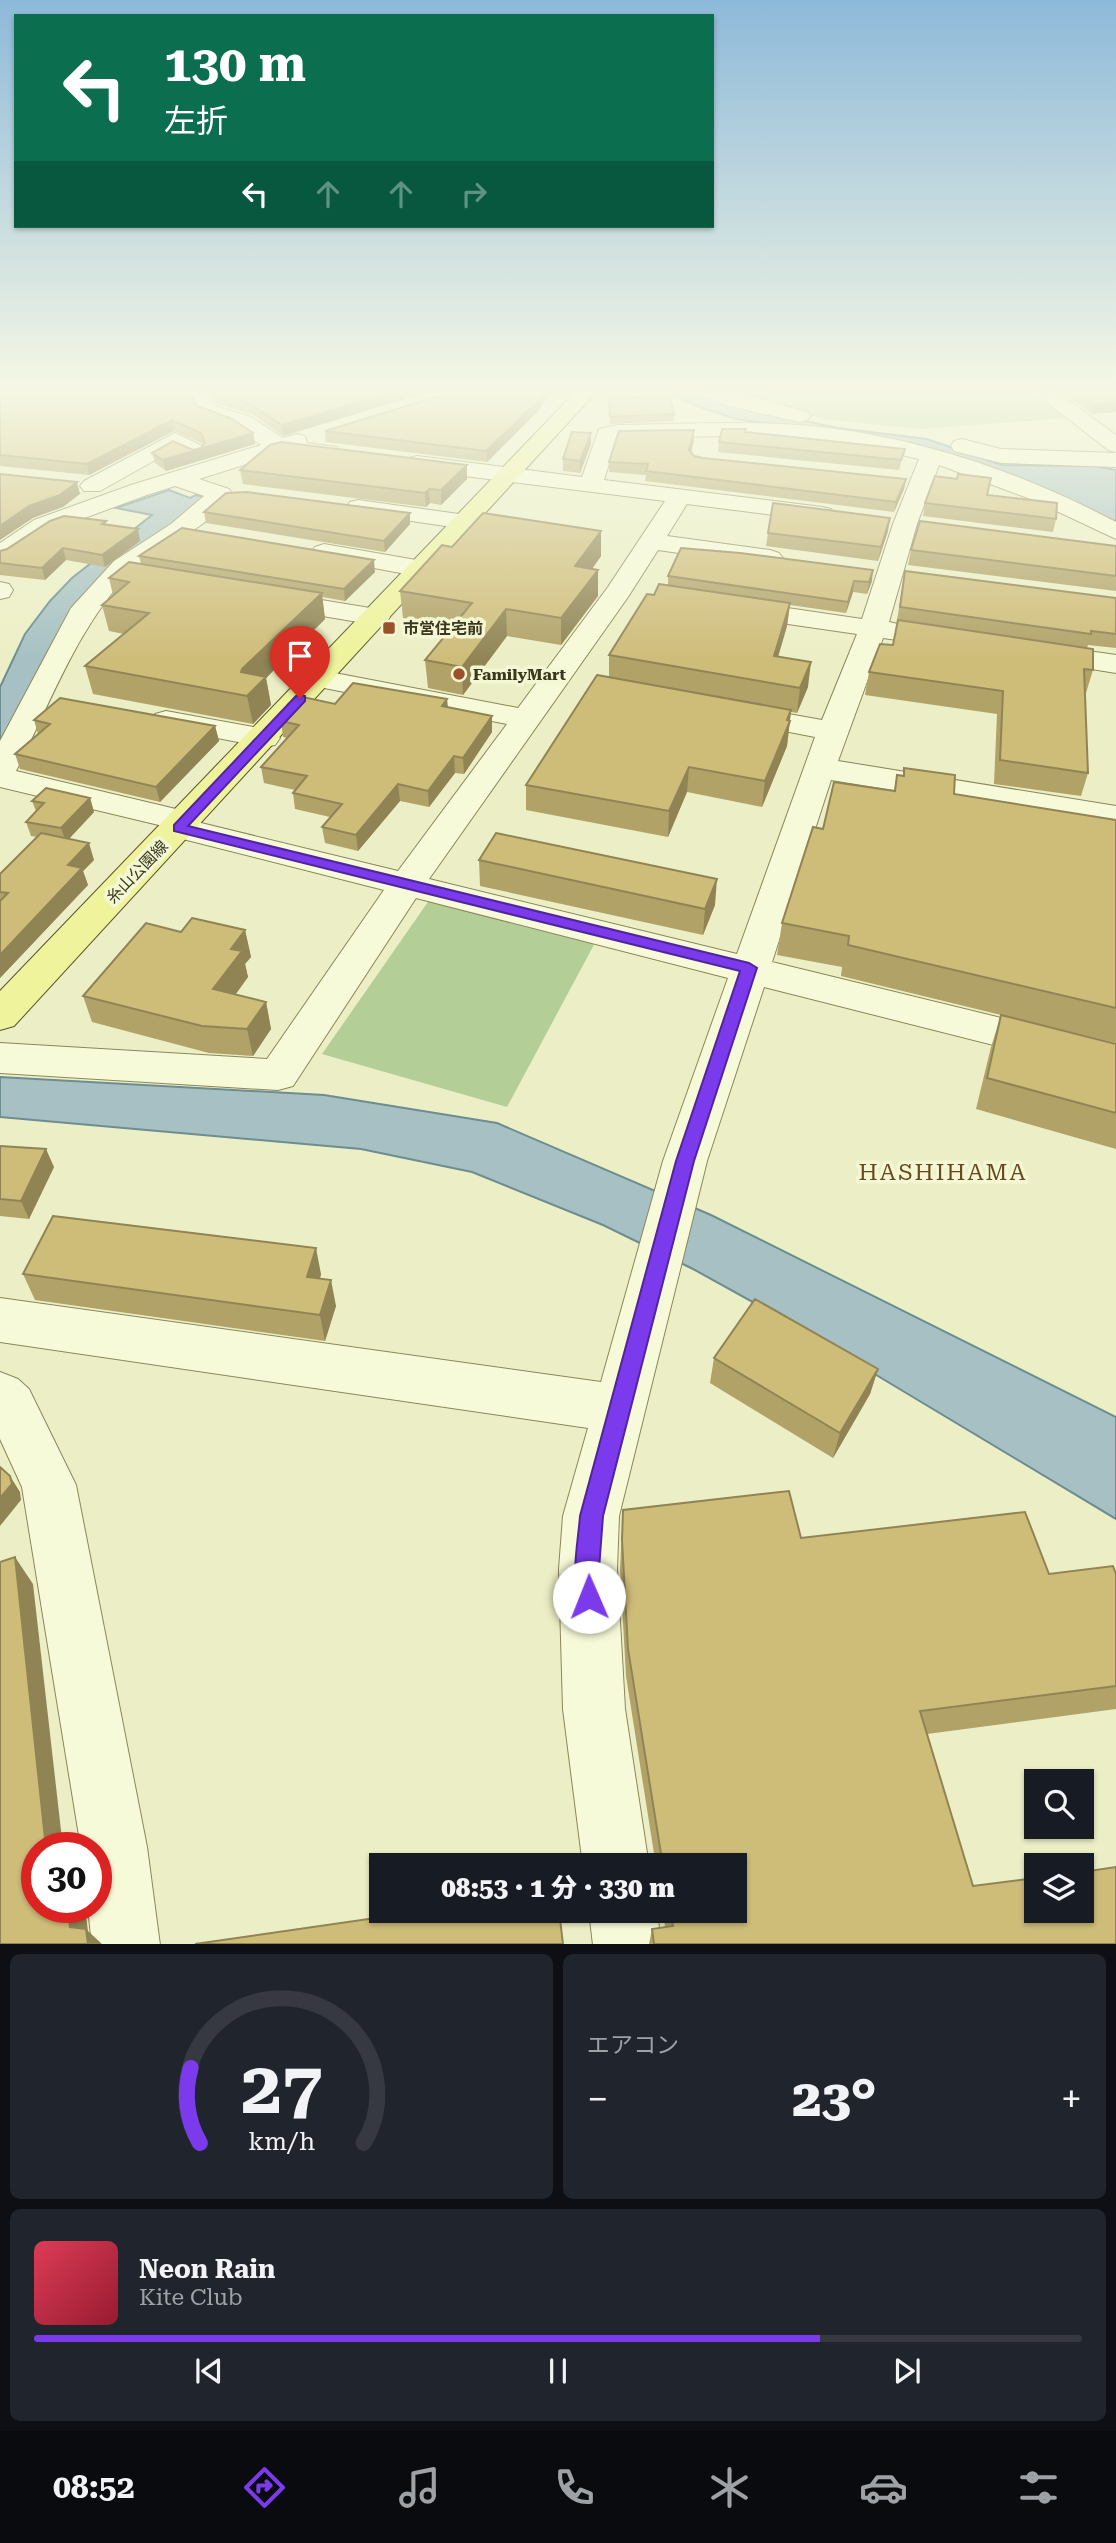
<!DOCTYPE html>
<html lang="ja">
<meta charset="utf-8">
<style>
:root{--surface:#171b24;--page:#20242c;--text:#f1f3f6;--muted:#9ea1a6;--line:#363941;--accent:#7c3aed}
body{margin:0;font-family:"Roboto Serif","Noto Sans JP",serif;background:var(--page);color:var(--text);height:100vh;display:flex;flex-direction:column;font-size:26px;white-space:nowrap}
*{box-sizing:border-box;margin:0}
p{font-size:23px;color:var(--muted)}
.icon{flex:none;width:38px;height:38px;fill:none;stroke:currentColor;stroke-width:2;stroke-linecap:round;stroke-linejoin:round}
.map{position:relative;height:1944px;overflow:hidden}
.panel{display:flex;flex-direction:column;gap:10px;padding:10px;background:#0d0f14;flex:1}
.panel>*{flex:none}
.top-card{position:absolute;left:14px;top:14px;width:700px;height:214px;border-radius:0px;box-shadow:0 2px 5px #0004;background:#0b6e4f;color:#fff;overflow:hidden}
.buttons{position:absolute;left:1024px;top:1769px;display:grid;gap:14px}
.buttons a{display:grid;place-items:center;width:70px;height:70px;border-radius:0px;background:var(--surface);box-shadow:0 2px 5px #0004;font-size:35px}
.speed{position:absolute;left:21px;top:1832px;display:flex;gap:14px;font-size:35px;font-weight:700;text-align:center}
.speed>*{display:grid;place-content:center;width:91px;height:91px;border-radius:50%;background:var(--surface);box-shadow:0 2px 5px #0004;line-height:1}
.speed .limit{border:10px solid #d22;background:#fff;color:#111}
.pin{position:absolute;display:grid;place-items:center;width:60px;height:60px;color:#fff;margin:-72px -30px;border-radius:50% 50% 50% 0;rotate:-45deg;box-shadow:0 0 7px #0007}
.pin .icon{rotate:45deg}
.me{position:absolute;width:77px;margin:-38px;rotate:359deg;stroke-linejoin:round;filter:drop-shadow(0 0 5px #0008)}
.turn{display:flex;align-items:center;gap:24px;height:147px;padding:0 35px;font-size:32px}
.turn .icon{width:91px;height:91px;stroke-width:2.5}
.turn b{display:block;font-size:49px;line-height:60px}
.lanes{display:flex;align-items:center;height:66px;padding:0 35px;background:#0003;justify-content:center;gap:35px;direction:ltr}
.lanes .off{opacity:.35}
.big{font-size:52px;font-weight:800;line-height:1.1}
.panel .tile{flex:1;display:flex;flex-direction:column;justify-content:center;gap:10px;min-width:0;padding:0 24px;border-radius:10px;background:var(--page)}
.panel .dial{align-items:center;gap:0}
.dial svg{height:182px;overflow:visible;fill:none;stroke:var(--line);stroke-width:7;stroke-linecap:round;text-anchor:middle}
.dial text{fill:var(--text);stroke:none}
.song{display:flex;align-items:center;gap:21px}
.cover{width:84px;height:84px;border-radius:10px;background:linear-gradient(135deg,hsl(350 70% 55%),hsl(350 70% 35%))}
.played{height:7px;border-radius:4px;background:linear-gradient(90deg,var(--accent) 75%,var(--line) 75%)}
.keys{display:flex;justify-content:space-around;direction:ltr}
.heat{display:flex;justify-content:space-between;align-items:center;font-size:38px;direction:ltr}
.panel .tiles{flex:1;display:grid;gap:10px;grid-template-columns:1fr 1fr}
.tile:last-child{grid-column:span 2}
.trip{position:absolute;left:369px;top:1853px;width:378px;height:70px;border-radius:0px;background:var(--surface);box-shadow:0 2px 5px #0004;font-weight:800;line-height:70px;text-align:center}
.tabs{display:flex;height:112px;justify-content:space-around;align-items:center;background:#090b0e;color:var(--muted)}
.tabs .icon{width:49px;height:49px}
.tabs .current{color:var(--accent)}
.tabs b{font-size:32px;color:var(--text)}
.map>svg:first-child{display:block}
.green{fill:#b4ce98}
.water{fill:#a6c0c3;stroke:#6d8d91;stroke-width:2}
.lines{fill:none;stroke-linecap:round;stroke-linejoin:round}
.minor-casing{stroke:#8b865a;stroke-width:2}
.major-casing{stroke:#59522e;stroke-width:2}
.minor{fill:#f7fad8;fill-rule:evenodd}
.major{fill:#eef39c;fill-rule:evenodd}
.wall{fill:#b1a268}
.shaded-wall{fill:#908455}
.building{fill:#cebc79;stroke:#908455;stroke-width:2}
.route{fill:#7c3aed;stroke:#51269a;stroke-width:2}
.poi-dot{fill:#9c5228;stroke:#f4f7d4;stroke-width:2.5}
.labels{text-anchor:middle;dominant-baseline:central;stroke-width:7;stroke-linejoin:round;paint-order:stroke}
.far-poi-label{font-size:16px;font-weight:bold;fill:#3b361e;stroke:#f4f7d4;text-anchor:start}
.far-street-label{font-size:16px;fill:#3b361e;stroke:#f4f7d4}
.quarter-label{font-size:23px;letter-spacing:2px;fill:#68481d;stroke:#f4f7d4}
</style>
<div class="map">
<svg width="1116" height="1945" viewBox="0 0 1116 1945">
<rect width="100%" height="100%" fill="#ecefc5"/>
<!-- green -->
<path class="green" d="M727,389H1030L1070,418L921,429L828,420L723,393Z
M430,899L596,941L507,1107L322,1054Z"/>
<!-- water -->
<path class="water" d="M660,389H699L758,411L838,428L927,439L1002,465L1094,466L1116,470V524L918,445L736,419L697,406Z
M169,490L190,498L196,495L208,498L114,569L0,753V687L25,634L50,601L72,578L152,515L116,508Z
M0,1077L324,1095L497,1123L711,1215L1116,1417V1519L778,1316L693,1269L603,1225L472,1172L361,1149L0,1117Z"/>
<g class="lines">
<!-- minor casing -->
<g class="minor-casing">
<path id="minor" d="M185,389H205L215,406L251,417L283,438L297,434L305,436L307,443L337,447L340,452L337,457L329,459L282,453L199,479L229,489L233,494C208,530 162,544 131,572C80,621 48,708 16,771L197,814L201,823L398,871L507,724L309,685L304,679L309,673L319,670L518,708L608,587L665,501L417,470L409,468L406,463L409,458L417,456L582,477L599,429L618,425C678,424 739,421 799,425C910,434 1017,470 1116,522V539L1033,500L939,465L917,524L889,622L907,626L911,632L907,638L897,640L883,638L838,761L1116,806V826L831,780L772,962L1116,1046V1076L764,987L707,1161L619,1516L617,1569L625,1709L649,1866H583L563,1709L559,1569L563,1516L588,1428L0,1342V1298L601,1382L663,1161L728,978L416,898L293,1086L278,1090L0,1073V1043L267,1059L384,890L167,835L163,826L0,787V741L71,608L114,561L171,524L204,496L175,486L147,495L52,530L9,559L0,562V543L34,520L131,485L261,445L235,427L200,414ZM731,436C795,437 857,443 919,459L893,524L862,619L739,601L729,603L725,609L729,615L739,617L857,634L822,720L739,705L728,708L724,714L728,720L815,737L737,954L429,879L628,597L658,550L770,566L779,563L783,558L779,553L770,550L667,536L687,504L822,521L831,519L834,514L831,509L822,507L604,480L617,438Z
M694,389H722L807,412L811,416L807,420L800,422C779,417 704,404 694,389Z
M1030,389H1053L1116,435V452L1108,450Z
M175,433L202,446L205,451L202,456L194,458L175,449L100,491H84L80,486L84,481Z
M962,439L1001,449L1116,453V467L1001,463L954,451L951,446L954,441Z
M358,500L466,515L475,517L478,522L475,527L466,529L350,512L346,507L350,502Z
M324,544L422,561L431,564L435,569L431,574L422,577L315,557L311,552L315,547Z
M0,582L9,584L13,590L9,597L0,599Z
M273,592L376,609L386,611L390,617L386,623L376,625L263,606L260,600L263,594Z
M1040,644L1116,655V673L1030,659L1026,653L1030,647Z
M166,711L264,729L275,731L280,738L275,745L264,747L155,726L151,720L155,714Z
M0,1372L18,1379L29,1389L76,1485L147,1847L160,1945H92L88,1908H96V1848H81L22,1487L0,1439Z
M589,1911H657L661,1945H593Z"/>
</g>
<!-- major casing -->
<g class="major-casing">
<path id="major" d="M578,389H599L14,1026L0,1030V991Z"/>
</g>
<!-- minor -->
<use href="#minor" class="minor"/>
<!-- major -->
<use href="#major" class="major"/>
</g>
<!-- wall -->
<path class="wall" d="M0,389L197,406L253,433L255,444L166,471L155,463L152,453L193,450L201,448L203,444L174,431L89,475L0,466Z
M207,389H437L283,436L252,414L217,404Z
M1057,389H1116L1092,414Z
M609,396L674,414V421L610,424Z
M539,410L487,462L326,442L325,431Z
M694,430V440L691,452L694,456L703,458L906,479L904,489L894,512L645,481L646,475L609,472V462Z
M746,432L905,449L899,470L718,452L719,442Z
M591,444L580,473L563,471V459Z
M240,470L467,479L441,505L430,503L426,507L243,484Z
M925,503L1056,519L1053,532L923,516Z
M204,512L410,524L385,552L206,523Z
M106,521V525L140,541L105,567L66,560L45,580L0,575V551Z
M888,531L878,561L766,546L768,533Z
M1116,546V591L908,565L911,550Z
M452,547L601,556L592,569L598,570V596L561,645L507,636L463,695L428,688L425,660L453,627L403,618L400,591Z
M139,556L375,572L345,601L322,597L325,619L266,678L271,705L253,724L93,694L85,666L124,634L109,631L102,605L113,595L109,578L141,564Z
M905,571L1116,598V648L1088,645L1087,648L1093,670L1086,693L1085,692L1088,773L1081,796L994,784L997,714L865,695L869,672L893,645Z
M668,576L872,581L867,594L853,592L846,613L790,605L787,626L778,657L808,687L797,713L791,712L787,746L762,807L687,792L668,837L526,810V785L609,677V655L654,595L668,585Z
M447,699L448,708L492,716V732L464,774L455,773L429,807L400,801L358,851L325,843L322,827L330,817L295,809L293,793L295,790L264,783L261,767L288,738L283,737L281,721L335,704Z
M34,720L215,726L219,741L160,802L20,769L15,754L38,734Z
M904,768L954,794L1116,820V1043L841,976L842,967L777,955L782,923L823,829L894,791L897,775L903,776Z
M90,798L94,812L69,839L94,860L83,871L88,885L0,978V874L37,837L31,836L26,822L36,811L32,801Z
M479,860L715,905L703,935L480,886Z
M245,930L251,957L245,964L248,977L235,995L266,1002L271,1029L253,1056L209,1053L92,1022L83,996L181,932Z
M1001,1015L1116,1044V1149L976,1109L991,1047Z
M0,1146L54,1167L29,1219L0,1216Z
M23,1274H321L320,1279L336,1306L325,1341L35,1300Z
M714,1358L878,1369L870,1394L833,1458L710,1383Z
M623,1510L801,1538L1049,1574H1116V1709L927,1734L973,1886L1116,1944H649L652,1929L665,1927L663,1911H735V1866H656L626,1676L620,1569Z"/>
<!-- shaded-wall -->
<path class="shaded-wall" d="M403,389H437L283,436L282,425Z
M546,389H553L539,410L487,462L486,451Z
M1116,402V412L1092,414L1095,404Z
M172,420L174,431L89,475L87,464Z
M694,430V440L689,460V450Z
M253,433L255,444L166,471L163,460Z
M591,433V444L580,473V461Z
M467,465V479L441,505V490Z
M906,479L904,489L894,512L896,502Z
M77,482L80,494L63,507L33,518L0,540V526L29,506Z
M429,489L430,503L426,507L425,493Z
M410,513V524L385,552L384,541Z
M890,518L888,531L878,561L881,547Z
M138,529L140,541L105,567L102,555Z
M601,531V556L575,593V566Z
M63,548L66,560L45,580L42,568Z
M374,560L375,572L345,601L344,589Z
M598,570V596L561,645V618Z
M873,570L872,581L867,594L869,582Z
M854,581L853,592L846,613L848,602Z
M322,593L325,619L266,678L271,705L253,724L247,696V697L241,672L242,669Z
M790,603L787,626L771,680L774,656Z
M506,609L507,636L463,695L462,667Z
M811,662L808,687L797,713L800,688Z
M447,699L448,715L442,706Z
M791,710L787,746L762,807L765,781Z
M492,716V732L464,774L463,758Z
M215,726L219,741L160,802L156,787Z
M454,756L455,773L429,807L428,791Z
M689,767L687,792L668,837L669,811Z
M398,784L400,801L358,851L356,835Z
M90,798L94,812L66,842L61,828Z
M89,843L94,860L83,871L88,885L0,978V955L68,865Z
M717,879L715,905L703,935L705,909Z
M245,930L251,957L245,964L248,977L220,1016L213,989L231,949Z
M266,1002L271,1029L253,1056L247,1029Z
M46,1149L54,1167L29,1219L21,1201Z
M316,1248L321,1274L312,1303L307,1277Z
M331,1280L336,1306L325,1341L320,1315Z
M878,1369L870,1394L833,1458L840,1433Z
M10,1476L20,1492L21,1500L0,1526V1498Z
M15,1557L33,1584L63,1848H46Z
M66,1908H88H85L88,1931L102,1944H88L70,1927Z"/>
<!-- building -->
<path class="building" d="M0,389H188L197,406L232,419L253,433L163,460L152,453L173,441L193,450L201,448L205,442L201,433L172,420L87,464L0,455Z
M212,389H403L282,425L250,404L215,393Z
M462,389H546L539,400L486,451L325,431Z
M653,389H668L674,414L610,417L609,396L643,397Z
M1074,389H1116V402L1095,404Z
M722,429H746L745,432L905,449L901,460L719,442Z
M694,430L689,450L694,456L703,458L906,479L896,502L646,471L648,464L609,462L619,431Z
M572,432L591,433L580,461L563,459Z
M281,442L467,465L441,490L429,489L425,493L240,470L270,445Z
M0,474L77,482L60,495L29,506L0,526Z
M958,474L991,478L987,495L1057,503L1056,519L925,503L935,476L957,479Z
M247,492L410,513L384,541L204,512L226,493Z
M773,503L890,518L881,547L768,533Z
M483,513L601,531L575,566L598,570L561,618L506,609L462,667L425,660L472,603L400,591L442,545L452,547Z
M64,516L106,521L102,524L138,529L102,555L63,548L42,568L0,563V551L7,549L50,521Z
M920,521L1116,546V576L911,550Z
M182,528L374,560L344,589L139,556Z
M681,548L740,553L873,570L869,582L854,581L848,602L668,576Z
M129,562L322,593L242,669L241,672L266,677L247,696L85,666L149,613L102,605L129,582L109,578Z
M905,571L1116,598V634L1091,631V634L900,607Z
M659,584L790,603L774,656L811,662L800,688L609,655L647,594L654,595Z
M898,620L1093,649V670L1084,669L1088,773L1000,760L1003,691L869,672L880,644L893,645Z
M597,675L791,710L787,720L790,721L765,781L689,767L669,811L526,785Z
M353,683L447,699L442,706L492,716L463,758L454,756L428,791L398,784L356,835L322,827L342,804L293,793L307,776L261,767L299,725L281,721L303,697L335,704Z
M60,698L215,726L156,787L15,754L50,724L34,720Z
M904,768L955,775L954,794L1116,820V1008L848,945L849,936L782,923L813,827L823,829L834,782L895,791L897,775L904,776Z
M46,788L90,798L61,828L26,822L44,803L32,801Z
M41,833L89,843L68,865L82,868L0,955V901L8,893L0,892V874Z
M496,833L717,879L705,909L479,860Z
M192,918L245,930L231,949L242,951L213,989L266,1002L247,1029L202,1026L83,996L146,923L181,932Z
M1001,1015L1116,1044V1113L987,1078Z
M0,1146L46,1149L21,1201L0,1199Z
M53,1216L316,1248L307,1277L331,1280L320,1315L23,1274Z
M755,1299L878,1369L840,1433L714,1358Z
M0,1467L10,1476L12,1484L0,1498Z
M789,1491L801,1538L1025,1512L1049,1574L1113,1566L1116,1574V1686L920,1711L973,1886L1036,1878V1911H1082V1872L1116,1867V1944H654L652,1929L673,1926L670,1911H735V1866H663L628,1649L622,1540L623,1510Z
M15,1557L46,1848H37V1908H68L70,1927L86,1929L88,1944H0V1562Z
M424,1911H559L563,1944H195Z"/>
<!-- sky -->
<linearGradient id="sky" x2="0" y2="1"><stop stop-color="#8db9d9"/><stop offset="0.59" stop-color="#f6f8e5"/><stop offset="1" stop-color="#f6f8e5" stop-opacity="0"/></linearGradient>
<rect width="1116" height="661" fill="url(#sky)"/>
<!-- route -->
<path class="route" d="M300,695L305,696V701L188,826L749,963L757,968L694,1161L603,1516L599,1569L601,1597L597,1605L589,1609L580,1605C570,1579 578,1543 580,1516L676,1161L740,971L174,831V825L296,696Z"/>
<!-- markers -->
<g class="poi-dot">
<rect x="382" y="621" width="14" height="14" rx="3.5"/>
<circle cx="459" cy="674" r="7"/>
</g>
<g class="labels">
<!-- far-poi labels -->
<g class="far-poi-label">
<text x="403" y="628">市営住宅前</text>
<text x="473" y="674">FamilyMart</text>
</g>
<!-- far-street labels -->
<g class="far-street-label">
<text transform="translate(137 872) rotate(-46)">糸山公園線</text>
</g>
<!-- quarter labels -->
<g class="quarter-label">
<text x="943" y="1172">HASHIHAMA</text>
</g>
</g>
</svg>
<div class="buttons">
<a><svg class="icon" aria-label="search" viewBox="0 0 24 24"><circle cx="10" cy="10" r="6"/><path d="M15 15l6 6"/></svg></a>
<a><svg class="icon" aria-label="layers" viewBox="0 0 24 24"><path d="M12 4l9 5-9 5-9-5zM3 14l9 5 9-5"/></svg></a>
</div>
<div class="speed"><div class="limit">30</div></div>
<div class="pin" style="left:300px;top:698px;background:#d93025"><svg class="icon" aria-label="arrive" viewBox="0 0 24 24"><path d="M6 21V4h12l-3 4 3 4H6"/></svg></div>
<svg class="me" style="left:589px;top:1597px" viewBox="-20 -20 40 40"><circle r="19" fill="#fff"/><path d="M0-13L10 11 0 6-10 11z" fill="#7c3aed"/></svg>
<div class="trip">08:53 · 1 分 · 330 m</div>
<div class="top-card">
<div class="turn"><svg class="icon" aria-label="left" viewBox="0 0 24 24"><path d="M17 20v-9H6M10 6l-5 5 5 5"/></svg><div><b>130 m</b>左折</div></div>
<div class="lanes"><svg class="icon" aria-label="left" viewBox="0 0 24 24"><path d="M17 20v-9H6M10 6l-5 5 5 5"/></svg><svg class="icon off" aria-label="ahead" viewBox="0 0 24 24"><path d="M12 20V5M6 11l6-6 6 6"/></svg><svg class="icon off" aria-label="ahead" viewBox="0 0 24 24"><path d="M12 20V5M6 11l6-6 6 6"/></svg><svg class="icon off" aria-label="right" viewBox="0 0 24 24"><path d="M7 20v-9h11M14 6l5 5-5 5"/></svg></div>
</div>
</div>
<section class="panel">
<div class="tiles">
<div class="tile dial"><svg viewBox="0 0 100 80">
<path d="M14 69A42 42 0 1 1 86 69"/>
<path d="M14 69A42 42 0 0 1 10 36" stroke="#7c3aed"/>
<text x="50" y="56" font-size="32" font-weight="700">27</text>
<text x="50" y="72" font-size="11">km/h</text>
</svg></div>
<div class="tile"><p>エアコン</p>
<div class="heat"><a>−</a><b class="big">23°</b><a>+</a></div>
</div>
<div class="tile">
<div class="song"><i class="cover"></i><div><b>Neon Rain</b><p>Kite Club</p></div></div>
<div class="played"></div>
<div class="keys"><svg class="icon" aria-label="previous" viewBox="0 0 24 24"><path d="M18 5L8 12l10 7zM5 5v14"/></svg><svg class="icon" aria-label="pause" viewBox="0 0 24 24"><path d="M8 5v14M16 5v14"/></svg><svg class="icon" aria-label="next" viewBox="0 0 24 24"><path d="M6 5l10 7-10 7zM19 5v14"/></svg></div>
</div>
</div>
</section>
<nav class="tabs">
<b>08:52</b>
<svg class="icon current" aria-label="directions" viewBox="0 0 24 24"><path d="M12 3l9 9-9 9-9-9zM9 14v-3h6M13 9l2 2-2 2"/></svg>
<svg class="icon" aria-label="music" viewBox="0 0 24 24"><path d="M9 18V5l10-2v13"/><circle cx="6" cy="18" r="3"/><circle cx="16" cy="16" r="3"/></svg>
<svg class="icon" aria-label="phone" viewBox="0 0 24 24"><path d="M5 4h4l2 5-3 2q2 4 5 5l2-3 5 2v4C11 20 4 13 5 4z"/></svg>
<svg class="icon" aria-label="climate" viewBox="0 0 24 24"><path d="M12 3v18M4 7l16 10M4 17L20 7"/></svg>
<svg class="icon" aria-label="car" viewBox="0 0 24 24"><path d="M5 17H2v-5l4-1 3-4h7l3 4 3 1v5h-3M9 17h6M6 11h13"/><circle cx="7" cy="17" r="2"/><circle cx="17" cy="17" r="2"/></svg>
<svg class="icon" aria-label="filters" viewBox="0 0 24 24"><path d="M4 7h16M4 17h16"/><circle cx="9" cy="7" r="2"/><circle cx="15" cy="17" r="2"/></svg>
</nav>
